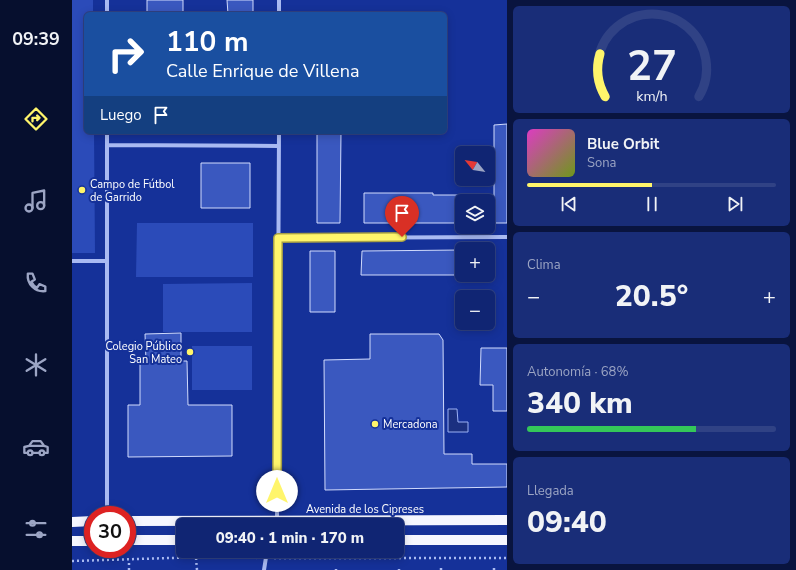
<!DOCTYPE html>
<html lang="es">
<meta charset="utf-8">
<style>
:root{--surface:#102573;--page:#192d78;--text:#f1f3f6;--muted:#9ca5c4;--line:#304285;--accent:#fff56b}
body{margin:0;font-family:"Nunito Sans",sans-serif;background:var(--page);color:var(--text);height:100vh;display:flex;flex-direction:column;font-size:15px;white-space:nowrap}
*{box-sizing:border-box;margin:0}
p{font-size:13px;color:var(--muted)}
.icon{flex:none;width:22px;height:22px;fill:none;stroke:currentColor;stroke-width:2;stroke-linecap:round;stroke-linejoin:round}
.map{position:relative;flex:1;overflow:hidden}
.side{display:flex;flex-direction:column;gap:6px;padding:6px;background:#09143f;width:289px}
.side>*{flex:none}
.top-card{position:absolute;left:12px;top:12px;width:363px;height:122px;border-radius:6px;box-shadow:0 2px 10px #0003,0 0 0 1px var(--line);background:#1a4fa0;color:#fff;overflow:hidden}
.needle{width:26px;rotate:300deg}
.controls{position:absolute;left:383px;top:146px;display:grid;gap:8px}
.controls a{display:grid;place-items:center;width:40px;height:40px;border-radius:6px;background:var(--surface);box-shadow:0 2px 10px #0003,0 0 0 1px var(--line);font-size:20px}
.speed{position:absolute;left:12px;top:506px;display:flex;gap:8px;font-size:20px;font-weight:700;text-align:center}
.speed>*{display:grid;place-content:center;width:52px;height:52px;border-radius:50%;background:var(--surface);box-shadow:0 2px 10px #0003,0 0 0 1px var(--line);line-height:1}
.speed .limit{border:6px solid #d22;background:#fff;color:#111}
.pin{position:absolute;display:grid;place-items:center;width:34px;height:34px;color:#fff;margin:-41px -17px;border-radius:50% 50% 50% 0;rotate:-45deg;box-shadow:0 0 4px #0007}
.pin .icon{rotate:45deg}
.me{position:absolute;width:44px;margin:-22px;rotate:0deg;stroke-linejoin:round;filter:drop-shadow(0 0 3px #0008)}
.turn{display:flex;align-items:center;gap:14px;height:84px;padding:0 16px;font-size:18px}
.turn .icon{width:52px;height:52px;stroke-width:2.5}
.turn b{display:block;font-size:28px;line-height:34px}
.then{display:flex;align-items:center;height:38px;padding:0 16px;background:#0003;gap:8px;font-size:15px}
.big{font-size:30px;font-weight:800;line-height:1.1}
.side .widget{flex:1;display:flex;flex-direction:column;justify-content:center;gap:6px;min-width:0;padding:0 14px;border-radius:6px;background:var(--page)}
.side .dial{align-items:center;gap:0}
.dial svg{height:104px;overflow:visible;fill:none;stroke:var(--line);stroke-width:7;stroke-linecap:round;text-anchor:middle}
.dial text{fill:var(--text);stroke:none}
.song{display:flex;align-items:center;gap:12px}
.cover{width:48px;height:48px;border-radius:6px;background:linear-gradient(135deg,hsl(310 70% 55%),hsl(80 70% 35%))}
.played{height:4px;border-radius:2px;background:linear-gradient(90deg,var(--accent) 50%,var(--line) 50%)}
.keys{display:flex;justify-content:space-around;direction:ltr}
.heat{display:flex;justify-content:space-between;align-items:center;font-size:22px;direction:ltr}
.charge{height:6px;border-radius:3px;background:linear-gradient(90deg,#34c759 68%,var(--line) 0)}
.trip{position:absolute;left:104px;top:518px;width:228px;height:40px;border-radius:6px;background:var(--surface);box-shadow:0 2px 10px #0003,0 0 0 1px var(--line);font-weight:800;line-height:40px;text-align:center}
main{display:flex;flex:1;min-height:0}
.dock{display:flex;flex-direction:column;width:72px;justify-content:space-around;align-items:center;background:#060f2e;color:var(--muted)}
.dock .icon{width:28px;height:28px}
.dock .active{color:var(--accent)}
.dock b{font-size:18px;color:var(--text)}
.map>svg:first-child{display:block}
.green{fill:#2b4bb9}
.water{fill:#1b3080;stroke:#9cb1f5}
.building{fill:#3a58bf;stroke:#d1dbfd}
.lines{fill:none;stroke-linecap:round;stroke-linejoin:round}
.path{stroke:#a9baf2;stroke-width:2.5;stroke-dasharray:2 3;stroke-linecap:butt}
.street{stroke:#a9baf2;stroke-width:4}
.primary{stroke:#f5f6ff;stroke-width:10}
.route-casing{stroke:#a69f46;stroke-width:10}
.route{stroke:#fff56b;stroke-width:7}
.poi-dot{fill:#fff56b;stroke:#153199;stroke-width:1.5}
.labels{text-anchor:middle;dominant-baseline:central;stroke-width:4;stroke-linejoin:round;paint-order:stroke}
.poi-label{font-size:11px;fill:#fff;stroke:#153199;text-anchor:start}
.street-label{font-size:11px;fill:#fff;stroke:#153199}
</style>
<main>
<nav class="dock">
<b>09:39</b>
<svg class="icon active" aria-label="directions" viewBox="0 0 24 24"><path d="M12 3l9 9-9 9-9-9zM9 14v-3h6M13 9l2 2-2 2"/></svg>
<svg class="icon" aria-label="music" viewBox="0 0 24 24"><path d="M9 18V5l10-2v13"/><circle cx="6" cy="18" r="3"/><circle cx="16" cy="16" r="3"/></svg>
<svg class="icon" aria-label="phone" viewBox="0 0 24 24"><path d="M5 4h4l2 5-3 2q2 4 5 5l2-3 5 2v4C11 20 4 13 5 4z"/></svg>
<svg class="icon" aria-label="climate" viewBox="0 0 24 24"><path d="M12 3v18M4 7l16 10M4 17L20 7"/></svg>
<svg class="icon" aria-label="car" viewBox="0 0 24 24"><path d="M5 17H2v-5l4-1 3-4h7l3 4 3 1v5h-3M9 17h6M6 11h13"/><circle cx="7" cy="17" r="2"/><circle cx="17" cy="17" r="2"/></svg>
<svg class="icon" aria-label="filters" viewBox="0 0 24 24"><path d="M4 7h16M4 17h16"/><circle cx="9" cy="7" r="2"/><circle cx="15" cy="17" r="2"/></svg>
</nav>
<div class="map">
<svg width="435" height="570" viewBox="0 0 435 570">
<rect width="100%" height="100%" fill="#153199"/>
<!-- green -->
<path class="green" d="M0,0H21V14H14V132H22L23,253H0Z
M65,223H181V277H64Z
M180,283V332H91V284Z
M120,346H180V390H120Z"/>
<!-- water -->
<path class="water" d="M376,409H385L386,422H396V432H376Z"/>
<!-- building -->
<path class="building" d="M75,0H111V14H75Z
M155,0H181V14H156Z
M435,124V223H422V125Z
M245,132H269L268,223H245Z
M129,163H178V208H129Z
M292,193H361V195H389V223H292Z
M388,250V275H289L290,251Z
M238,251H263V312H238Z
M109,333V361H115L116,405H160V456L56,457V405H68V361H74L73,334Z
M298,334H367L371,340L372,454H400V464H435V487L253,490L252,360L298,359Z
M409,348H435V411H421V385H408Z"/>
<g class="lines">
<!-- path -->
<path class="path" d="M124,558L125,570
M202,558H435
M0,561L164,556L185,558
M57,570V560
M264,570V569
M327,570V569
M369,570V568
M422,570V567"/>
<!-- street -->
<path class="street" d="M35,14V0
M207,14V0
M35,145L206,146
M206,238L435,237
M0,261H35
M35,515V132
M205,521L207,132
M192,570L195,551"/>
<!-- primary -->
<path class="primary" d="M55,521L435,520
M0,522L21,521
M55,540H111
M325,540H435
M0,541H21"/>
</g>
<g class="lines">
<!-- route casing -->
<g class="route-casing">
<path id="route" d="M205,491L206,238L330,237"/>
</g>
<!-- route -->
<use href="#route" class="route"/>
</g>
<!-- markers -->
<g class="poi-dot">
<circle cx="10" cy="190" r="4"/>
<circle cx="118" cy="352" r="4"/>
<circle cx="303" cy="424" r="4"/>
</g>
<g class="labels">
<!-- poi labels -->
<g class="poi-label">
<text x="18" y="184">Campo de Fútbol<tspan x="18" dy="13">de Garrido</tspan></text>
<text x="110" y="346" text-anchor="end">Colegio Público<tspan x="110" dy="13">San Mateo</tspan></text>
<text x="311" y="424">Mercadona</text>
</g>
<!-- street labels -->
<g class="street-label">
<text x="293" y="509">Avenida de los Cipreses</text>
</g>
</g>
</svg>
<div class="controls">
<a><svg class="needle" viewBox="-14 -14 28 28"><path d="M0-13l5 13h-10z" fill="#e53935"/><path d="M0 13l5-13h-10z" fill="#9ca5c4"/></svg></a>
<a><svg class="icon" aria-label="layers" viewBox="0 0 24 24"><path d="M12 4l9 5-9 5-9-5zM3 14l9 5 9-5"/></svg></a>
<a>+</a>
<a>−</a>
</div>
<div class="speed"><div class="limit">30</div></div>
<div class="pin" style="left:330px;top:237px;background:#d93025"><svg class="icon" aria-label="arrive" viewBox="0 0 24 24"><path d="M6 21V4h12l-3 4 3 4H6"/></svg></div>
<svg class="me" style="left:205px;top:491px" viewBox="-20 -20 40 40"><circle r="19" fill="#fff"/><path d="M0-13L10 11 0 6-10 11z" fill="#fff56b"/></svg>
<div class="trip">09:40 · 1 min · 170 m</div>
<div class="top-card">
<div class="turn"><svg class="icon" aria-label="right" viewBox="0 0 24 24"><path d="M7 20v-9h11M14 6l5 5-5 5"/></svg><div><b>110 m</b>Calle Enrique de Villena</div></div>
<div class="then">Luego<svg class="icon" aria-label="arrive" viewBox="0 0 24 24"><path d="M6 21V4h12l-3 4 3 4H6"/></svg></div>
</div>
</div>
<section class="side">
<div class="widget dial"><svg viewBox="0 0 100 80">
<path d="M14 69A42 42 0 1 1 86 69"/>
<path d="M14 69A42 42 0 0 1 10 36" stroke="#fff56b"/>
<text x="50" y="56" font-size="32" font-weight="700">27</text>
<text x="50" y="72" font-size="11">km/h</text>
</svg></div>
<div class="widget">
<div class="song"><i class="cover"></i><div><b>Blue Orbit</b><p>Sona</p></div></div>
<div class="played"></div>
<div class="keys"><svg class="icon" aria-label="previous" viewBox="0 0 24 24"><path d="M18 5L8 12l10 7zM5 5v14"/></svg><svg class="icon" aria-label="pause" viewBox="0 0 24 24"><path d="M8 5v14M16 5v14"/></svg><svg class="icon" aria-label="next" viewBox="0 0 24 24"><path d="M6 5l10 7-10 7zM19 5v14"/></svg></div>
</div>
<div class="widget"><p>Clima</p>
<div class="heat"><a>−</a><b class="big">20.5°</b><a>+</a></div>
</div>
<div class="widget"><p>Autonomía · 68%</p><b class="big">340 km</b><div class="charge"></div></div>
<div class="widget"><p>Llegada</p><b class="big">09:40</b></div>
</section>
</main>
